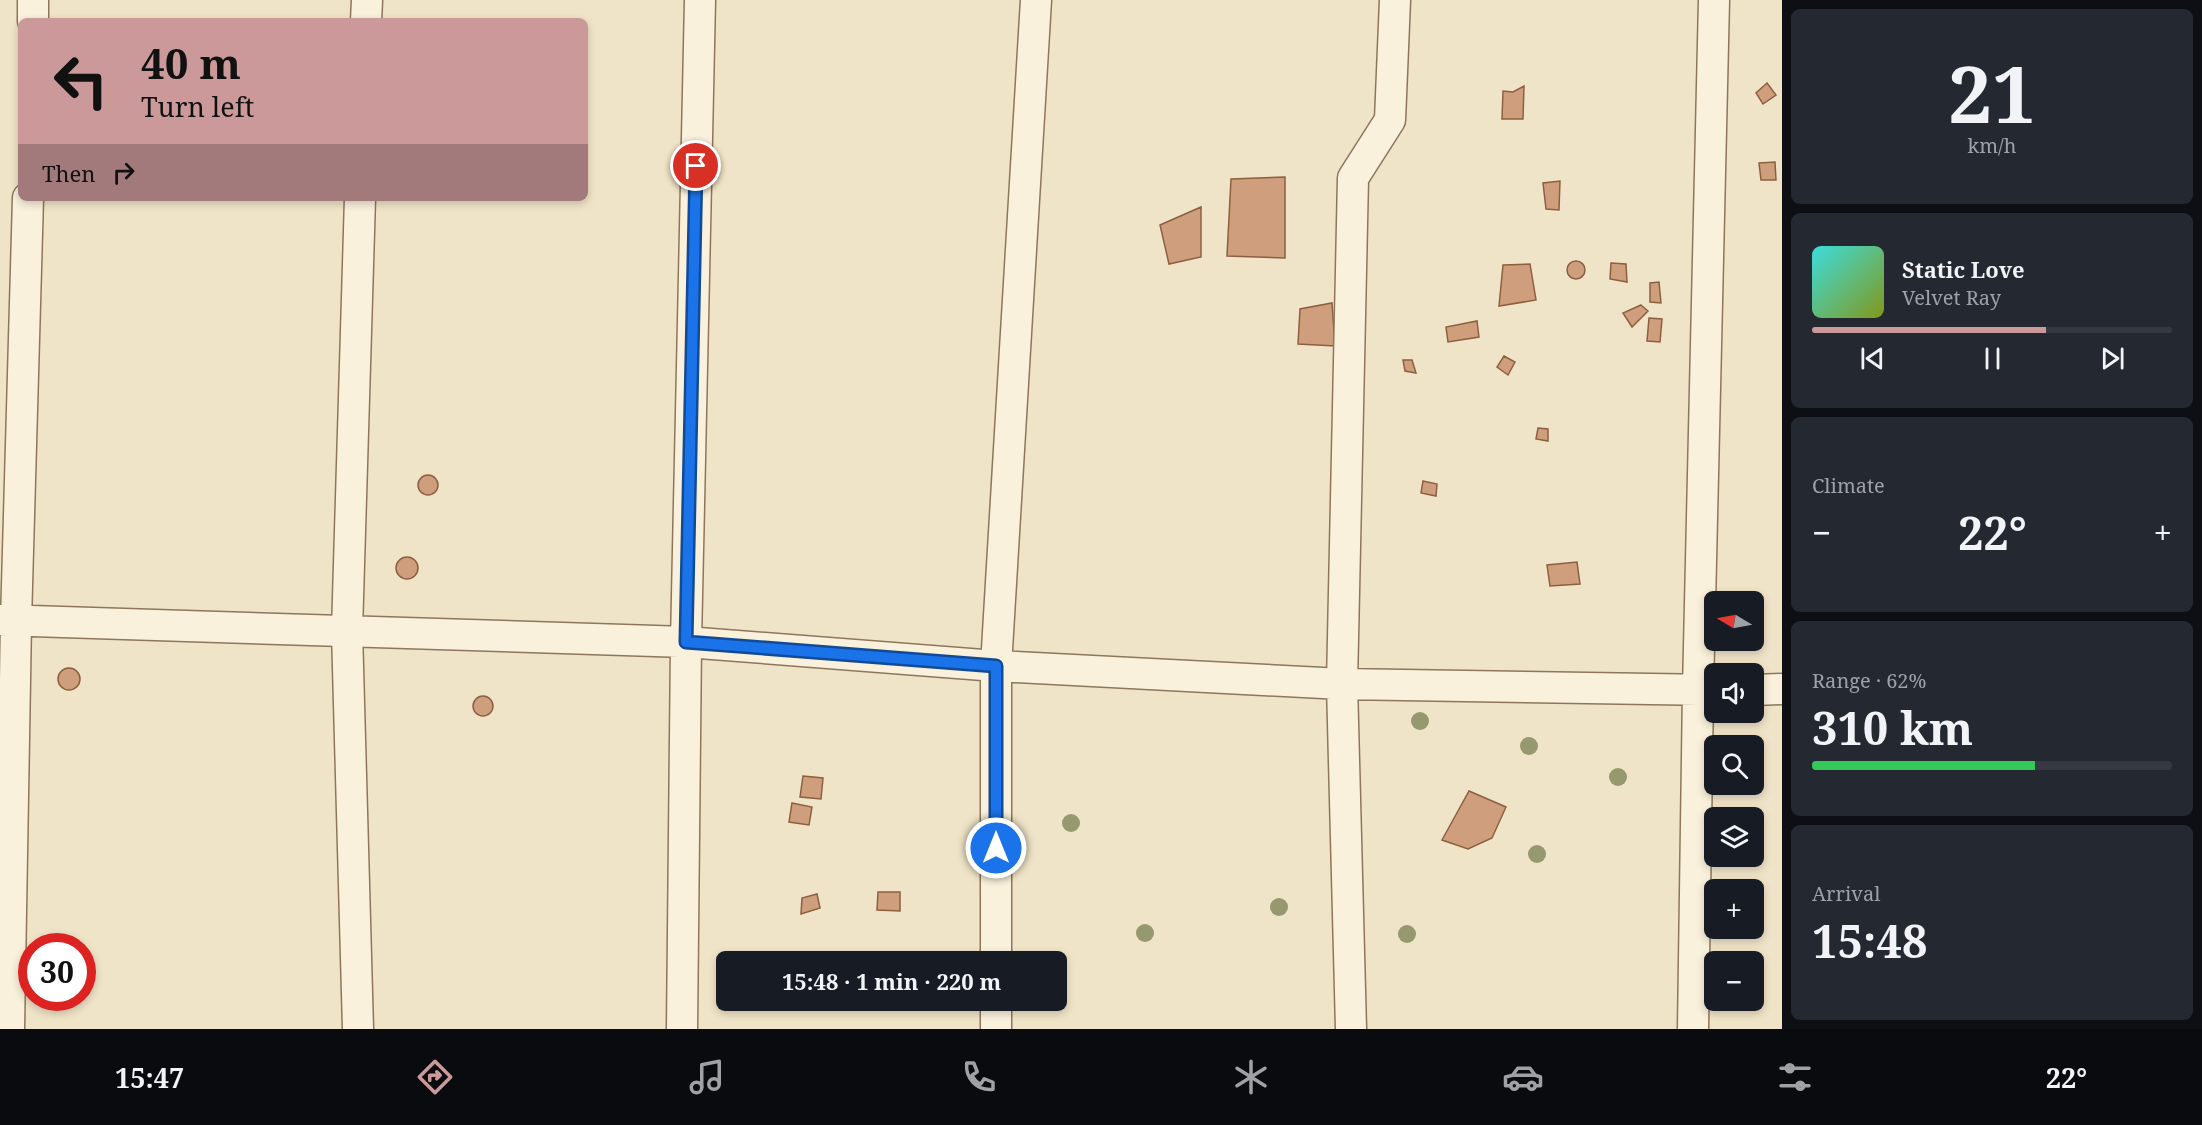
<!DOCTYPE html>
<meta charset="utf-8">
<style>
:root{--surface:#171b24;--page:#242831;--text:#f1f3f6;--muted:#9ea1a6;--line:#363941;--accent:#cc999b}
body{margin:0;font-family:"Noto Serif",serif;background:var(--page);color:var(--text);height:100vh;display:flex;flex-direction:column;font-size:22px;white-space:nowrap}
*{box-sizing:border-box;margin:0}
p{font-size:20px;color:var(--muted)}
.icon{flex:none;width:33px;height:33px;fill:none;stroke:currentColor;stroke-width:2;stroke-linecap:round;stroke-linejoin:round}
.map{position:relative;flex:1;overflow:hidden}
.side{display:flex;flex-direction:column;gap:9px;padding:9px;background:#0d0f14;width:420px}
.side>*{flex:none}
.banner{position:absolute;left:18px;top:18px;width:570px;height:183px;border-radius:9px;box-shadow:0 3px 9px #0003;background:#cc999b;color:#111;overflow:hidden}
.needle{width:39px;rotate:280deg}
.controls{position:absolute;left:1704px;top:591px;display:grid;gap:12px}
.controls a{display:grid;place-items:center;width:60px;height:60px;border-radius:9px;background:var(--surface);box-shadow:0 3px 9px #0003;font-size:30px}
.speed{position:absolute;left:18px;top:933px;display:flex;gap:12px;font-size:30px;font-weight:700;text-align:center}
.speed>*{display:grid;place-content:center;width:78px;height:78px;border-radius:50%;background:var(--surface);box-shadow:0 3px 9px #0003;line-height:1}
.speed .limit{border:9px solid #d22;background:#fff;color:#111}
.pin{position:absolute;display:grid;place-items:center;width:51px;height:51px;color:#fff;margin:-26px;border:3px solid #fff;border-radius:50%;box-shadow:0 2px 6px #0007}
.me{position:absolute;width:66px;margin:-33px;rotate:0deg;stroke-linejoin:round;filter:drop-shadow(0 0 4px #0008)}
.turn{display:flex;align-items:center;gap:21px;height:126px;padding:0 24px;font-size:27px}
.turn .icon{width:78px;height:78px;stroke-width:2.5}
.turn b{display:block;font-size:42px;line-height:51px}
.then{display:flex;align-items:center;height:57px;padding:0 24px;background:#0003;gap:12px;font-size:22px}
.big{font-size:45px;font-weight:700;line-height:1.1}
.side .tile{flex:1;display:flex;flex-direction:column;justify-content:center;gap:9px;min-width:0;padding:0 21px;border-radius:9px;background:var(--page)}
.side .dial{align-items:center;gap:0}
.dial b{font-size:78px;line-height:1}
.song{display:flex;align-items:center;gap:18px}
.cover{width:72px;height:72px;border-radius:9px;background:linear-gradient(135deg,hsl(180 70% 55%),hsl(70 70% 35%))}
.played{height:6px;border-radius:3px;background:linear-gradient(90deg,var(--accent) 65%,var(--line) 65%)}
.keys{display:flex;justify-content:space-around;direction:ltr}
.heat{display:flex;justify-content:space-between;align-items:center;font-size:33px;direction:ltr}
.charge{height:9px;border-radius:4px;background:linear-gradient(90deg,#34c759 62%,var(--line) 0)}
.trip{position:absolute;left:716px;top:951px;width:351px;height:60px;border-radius:9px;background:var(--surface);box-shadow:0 3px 9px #0003;font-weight:700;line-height:60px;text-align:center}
.dock{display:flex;height:96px;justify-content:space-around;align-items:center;background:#090b0e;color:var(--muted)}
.dock .icon{width:42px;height:42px}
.dock .on{color:var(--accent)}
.dock b{font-size:27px;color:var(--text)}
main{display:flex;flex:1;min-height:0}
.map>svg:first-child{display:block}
.building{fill:#cf9f7d;stroke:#8d5f41;stroke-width:1.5}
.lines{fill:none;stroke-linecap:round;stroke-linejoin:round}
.street-casing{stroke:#8d765c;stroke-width:33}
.street{stroke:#faf1dc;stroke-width:30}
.tree{fill:#96986f}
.route-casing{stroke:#114b97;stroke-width:15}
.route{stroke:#1a73e8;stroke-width:10}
</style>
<main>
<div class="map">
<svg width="1782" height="1029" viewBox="0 0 1782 1029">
<rect width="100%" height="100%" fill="#f0e4c8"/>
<!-- building -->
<path class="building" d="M1767,83L1776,95L1763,104L1756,93Z
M1524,86L1523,119H1502L1503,91L1513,92Z
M1775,162L1776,180H1761L1759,163Z
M1285,177V258L1227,256L1231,179Z
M1560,181L1559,210L1546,209L1543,183Z
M1201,207V257L1169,264L1160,225Z
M1567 270a9 9 0 1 1 18 0a9 9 0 1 1-18 0Z
M1611,263L1626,264L1627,282L1610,279Z
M1530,264L1536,300L1499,306L1503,265Z
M1659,282L1661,303L1650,302V283Z
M1332,303L1335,346L1298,344L1300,309Z
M1641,305L1648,311L1632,327L1623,313Z
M1649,318L1662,319L1660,342L1647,341Z
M1477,321L1479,337L1448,342L1446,327Z
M1504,356L1515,362L1508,375L1497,367Z
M1403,360H1412L1416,373L1405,371Z
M1538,428L1548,429V441L1536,439Z
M418 485a10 10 0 1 1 20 0a10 10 0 1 1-20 0Z
M1423,481L1437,484L1436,496L1421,493Z
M396 568a11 11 0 1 1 22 0a11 11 0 1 1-22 0Z
M1577,562L1580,584L1550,586L1547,565Z
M58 679a11 11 0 1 1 22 0a11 11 0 1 1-22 0Z
M473 706a10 10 0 1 1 20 0a10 10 0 1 1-20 0Z
M803,776L823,778L821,799L800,797Z
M1469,791L1506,807L1492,838L1468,849L1442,840Z
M792,803L812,807L809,825L789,822Z
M878,892H900V911L877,910Z
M817,894L820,908L801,914L802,898Z
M947,952L948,962H921V953Z"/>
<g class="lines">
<!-- street casing -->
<g class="street-casing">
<path id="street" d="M33,21V0
M366,21L367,0
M0,620L686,642L996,666L1342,684L1714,690
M1754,690L1782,689
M996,962V666L1036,0
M996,1000V1029
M9,1029L16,621L28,198
M358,1029L347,631L360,198
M682,1029L686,642L700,0
M1351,1029L1342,684L1353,178L1390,120L1395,0
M1693,1029L1698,690L1714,0"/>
</g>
<!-- street -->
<use href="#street" class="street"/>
</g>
<!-- trees -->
<g class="tree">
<circle cx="1420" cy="721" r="9"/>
<circle cx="1529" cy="746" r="9"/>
<circle cx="1618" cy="777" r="9"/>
<circle cx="1071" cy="823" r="9"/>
<circle cx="1537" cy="854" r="9"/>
<circle cx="1279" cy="907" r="9"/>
<circle cx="1145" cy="933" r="9"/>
<circle cx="1407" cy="934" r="9"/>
</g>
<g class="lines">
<!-- route casing -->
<g class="route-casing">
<path id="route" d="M696,166L686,642L996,666V848"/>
</g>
<!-- route -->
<use href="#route" class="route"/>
</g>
</svg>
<div class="controls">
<a><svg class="needle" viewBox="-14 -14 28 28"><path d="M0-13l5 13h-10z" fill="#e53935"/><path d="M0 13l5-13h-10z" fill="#9ea1a6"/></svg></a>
<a><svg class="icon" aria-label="sound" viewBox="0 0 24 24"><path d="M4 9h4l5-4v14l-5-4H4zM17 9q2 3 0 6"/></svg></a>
<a><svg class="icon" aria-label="search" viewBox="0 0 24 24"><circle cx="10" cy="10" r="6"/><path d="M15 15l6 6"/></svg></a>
<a><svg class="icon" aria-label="layers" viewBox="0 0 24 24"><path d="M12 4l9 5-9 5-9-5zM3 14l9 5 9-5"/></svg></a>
<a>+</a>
<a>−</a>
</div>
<div class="speed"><div class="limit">30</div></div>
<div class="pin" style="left:696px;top:166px;background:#d93025"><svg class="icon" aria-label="arrive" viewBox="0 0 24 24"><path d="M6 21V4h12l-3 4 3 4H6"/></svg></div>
<svg class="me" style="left:996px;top:848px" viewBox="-20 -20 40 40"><circle r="17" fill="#1a73e8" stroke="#fff" stroke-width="3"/><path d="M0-11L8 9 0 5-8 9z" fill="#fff"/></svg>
<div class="trip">15:48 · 1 min · 220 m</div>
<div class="banner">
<div class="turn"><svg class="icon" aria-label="left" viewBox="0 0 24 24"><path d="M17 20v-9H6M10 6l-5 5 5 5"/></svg><div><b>40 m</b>Turn left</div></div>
<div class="then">Then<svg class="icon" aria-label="right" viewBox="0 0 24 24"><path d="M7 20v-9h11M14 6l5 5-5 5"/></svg></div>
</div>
</div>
<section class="side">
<div class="tile dial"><b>21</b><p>km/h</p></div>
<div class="tile">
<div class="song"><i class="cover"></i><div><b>Static Love</b><p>Velvet Ray</p></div></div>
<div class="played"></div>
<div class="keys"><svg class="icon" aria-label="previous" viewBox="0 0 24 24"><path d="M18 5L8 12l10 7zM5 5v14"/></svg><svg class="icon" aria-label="pause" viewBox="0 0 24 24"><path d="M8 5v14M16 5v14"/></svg><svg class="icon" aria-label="next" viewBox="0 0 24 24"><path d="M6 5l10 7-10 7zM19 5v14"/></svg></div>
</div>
<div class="tile"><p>Climate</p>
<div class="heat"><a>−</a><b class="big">22°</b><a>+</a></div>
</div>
<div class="tile"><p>Range · 62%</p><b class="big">310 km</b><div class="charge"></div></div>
<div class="tile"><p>Arrival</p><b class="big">15:48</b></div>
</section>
</main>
<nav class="dock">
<b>15:47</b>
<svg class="icon on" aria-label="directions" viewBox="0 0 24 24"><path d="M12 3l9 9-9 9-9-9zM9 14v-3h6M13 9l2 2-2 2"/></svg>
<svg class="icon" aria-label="music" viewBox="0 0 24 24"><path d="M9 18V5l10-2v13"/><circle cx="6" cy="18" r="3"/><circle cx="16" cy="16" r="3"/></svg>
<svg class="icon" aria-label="phone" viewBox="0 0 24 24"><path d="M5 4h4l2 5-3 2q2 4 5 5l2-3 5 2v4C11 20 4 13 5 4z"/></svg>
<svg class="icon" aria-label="climate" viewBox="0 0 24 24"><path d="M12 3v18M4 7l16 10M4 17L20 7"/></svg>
<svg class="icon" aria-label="car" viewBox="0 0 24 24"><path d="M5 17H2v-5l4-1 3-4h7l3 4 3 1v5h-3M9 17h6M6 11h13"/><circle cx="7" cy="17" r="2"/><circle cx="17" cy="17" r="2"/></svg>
<svg class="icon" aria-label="filters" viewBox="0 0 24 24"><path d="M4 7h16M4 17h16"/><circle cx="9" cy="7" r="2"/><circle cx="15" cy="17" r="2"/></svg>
<b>22°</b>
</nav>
